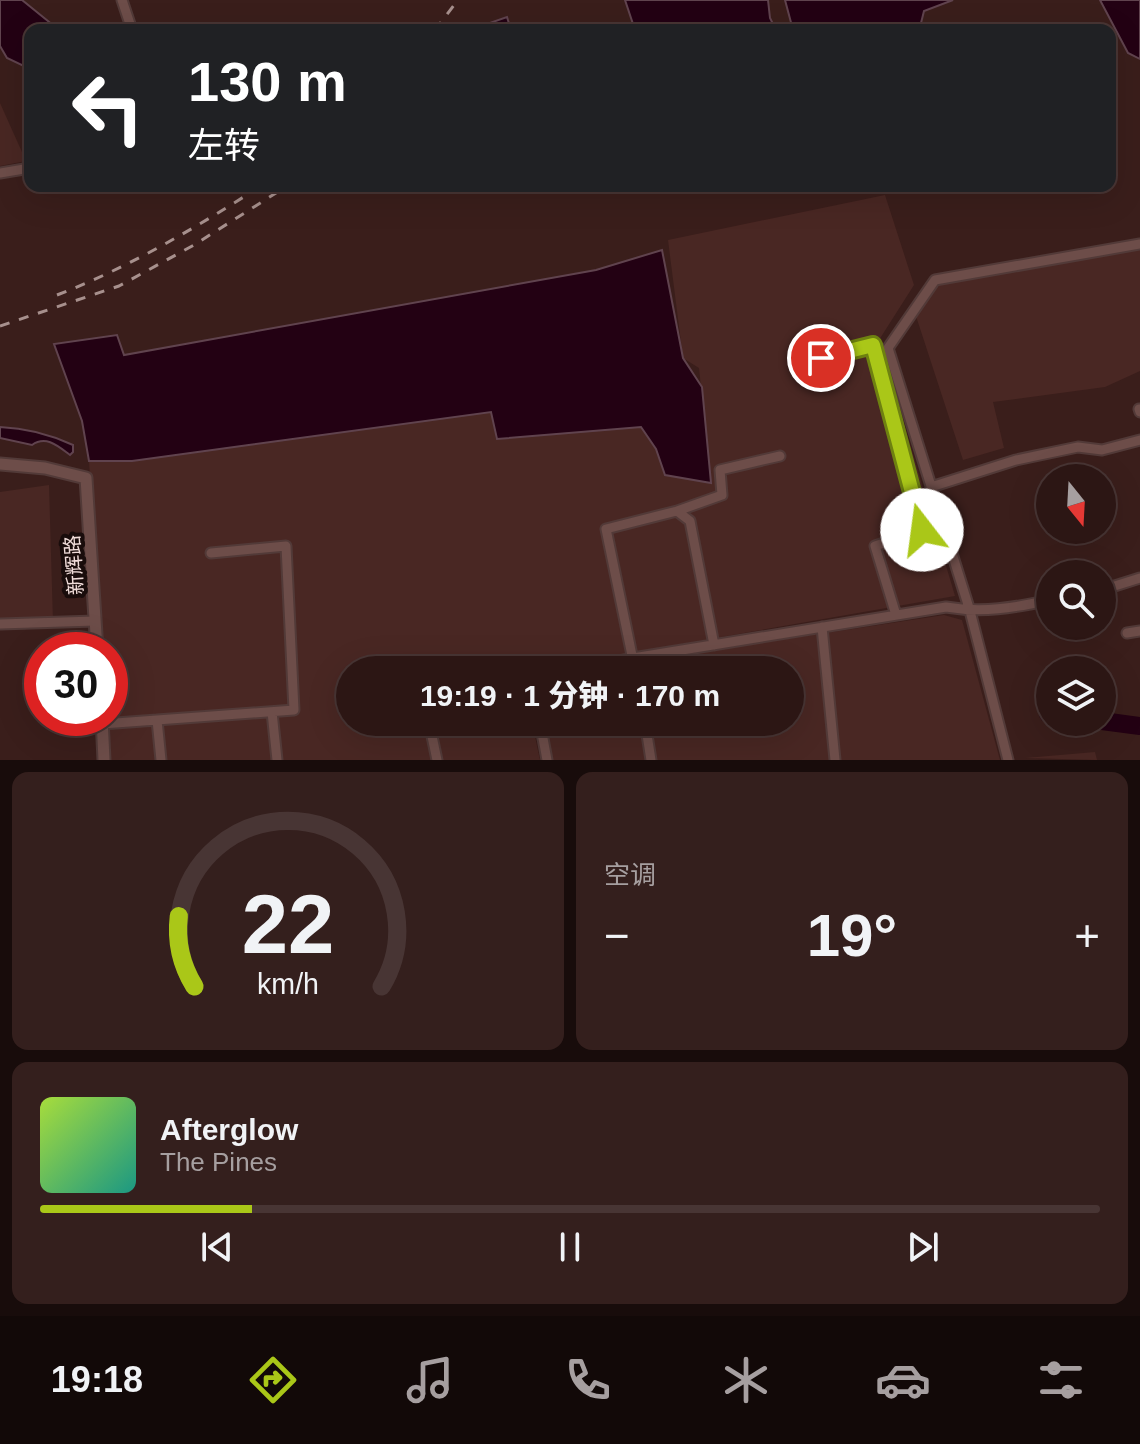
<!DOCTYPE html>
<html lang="zh">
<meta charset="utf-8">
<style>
:root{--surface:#2c1614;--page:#341f1d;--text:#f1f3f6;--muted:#a69fa0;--line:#483534;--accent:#aac718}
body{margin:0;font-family:Helvetica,"Noto Sans SC",sans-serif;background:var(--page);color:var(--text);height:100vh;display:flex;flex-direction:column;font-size:30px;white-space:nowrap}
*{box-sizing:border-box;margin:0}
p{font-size:26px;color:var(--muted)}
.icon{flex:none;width:44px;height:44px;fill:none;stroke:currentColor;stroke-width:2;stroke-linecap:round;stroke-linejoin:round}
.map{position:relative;height:760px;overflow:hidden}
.details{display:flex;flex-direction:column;gap:12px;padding:12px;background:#180c0b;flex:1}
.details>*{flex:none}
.banner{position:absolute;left:24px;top:24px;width:1092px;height:168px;border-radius:16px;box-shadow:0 8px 32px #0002,0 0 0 2px var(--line);background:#202124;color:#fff;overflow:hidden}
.needle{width:52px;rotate:162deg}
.controls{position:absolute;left:1036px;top:464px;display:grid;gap:16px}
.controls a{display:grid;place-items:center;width:80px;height:80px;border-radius:50%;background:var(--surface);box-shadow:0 8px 32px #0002,0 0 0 2px var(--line);font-size:40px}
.speed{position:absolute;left:24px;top:632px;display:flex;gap:16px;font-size:40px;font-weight:700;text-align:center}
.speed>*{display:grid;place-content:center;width:104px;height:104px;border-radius:50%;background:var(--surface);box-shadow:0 8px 32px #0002,0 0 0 2px var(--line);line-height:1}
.speed .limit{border:12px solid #d22;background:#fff;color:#111}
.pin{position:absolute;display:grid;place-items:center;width:68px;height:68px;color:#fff;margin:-34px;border:4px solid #fff;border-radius:50%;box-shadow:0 2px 8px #0007}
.me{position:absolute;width:88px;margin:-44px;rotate:345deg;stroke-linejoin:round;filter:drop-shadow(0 0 6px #0008)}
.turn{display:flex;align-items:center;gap:28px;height:168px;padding:0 32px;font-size:36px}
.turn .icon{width:104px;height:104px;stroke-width:2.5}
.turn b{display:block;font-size:56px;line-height:68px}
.big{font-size:60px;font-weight:800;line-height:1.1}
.details .widget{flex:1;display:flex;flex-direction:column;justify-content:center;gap:12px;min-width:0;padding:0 28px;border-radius:16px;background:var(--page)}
.details .dial{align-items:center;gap:0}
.dial svg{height:208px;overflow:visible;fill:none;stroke:var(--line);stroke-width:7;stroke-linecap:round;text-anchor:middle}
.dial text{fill:var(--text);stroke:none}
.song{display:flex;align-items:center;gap:24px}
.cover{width:96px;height:96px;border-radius:12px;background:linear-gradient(135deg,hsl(80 70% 55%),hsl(170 70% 35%))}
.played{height:8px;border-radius:4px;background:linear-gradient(90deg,var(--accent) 20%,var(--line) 20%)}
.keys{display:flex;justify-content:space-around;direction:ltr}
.heat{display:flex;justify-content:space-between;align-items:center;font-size:44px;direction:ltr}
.details .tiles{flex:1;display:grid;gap:12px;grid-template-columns:1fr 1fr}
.widget:last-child{grid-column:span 2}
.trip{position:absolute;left:336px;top:656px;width:468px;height:80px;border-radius:40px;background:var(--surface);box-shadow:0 8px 32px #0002,0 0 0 2px var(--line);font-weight:800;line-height:80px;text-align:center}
.tabs{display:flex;height:128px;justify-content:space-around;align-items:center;background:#120908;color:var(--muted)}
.tabs .icon{width:56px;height:56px}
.tabs .active{color:var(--accent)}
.tabs b{font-size:36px;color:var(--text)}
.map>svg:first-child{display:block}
.built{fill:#492723}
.water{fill:#230113;stroke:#60434e;stroke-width:2}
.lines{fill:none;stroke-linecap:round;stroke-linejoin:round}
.river{stroke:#230113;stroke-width:18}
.minor-casing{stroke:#523a38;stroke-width:13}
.tertiary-casing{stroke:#523a38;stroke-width:15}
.minor{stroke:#6d4d49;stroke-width:9}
.tertiary{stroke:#6d4d49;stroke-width:11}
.rail{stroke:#a7908d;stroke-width:3;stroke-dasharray:10 10;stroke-linecap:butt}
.route-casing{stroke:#6e8110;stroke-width:20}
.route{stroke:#aac718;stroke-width:14}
.labels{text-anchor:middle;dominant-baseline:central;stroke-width:8;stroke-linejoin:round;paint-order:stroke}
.street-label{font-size:20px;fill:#f0dcd9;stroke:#190c0b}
</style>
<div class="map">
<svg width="1140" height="760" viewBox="0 0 1140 760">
<rect width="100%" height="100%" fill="#3a1e1b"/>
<!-- built -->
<path class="built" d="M0,103L26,161L0,166Z
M885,195L914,285L879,340L955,596L533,670H350V722H532L540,760H111L108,718L110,650H103L89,462L132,461L491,412L496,439L641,427L656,449L665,475L711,483L699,368L683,358L668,240Z
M1140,245V371L1105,387L993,402L1004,448L963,460L914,310L935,280Z
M49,485L53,622H0V492Z
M944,615L962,620L1000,760H547L540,722H790V670H584Z
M1095,752L1097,760L1025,758Z"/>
<!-- water -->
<path class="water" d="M0,0H22L59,30H30V69L7,58L0,46Z
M625,0H768L770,18L776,30H635Z
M785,0H953L924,11L920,27L914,30H793Z
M1100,0H1140V59L1128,53Z
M507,17L511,30H479L481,26Z
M662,250L683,358L702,387L711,483L665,475L656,449L641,427L497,439L491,412L132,461H89L82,421L54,344L117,335L124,355L596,270Z
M0,427C27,428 49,434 73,445V452L70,455C58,446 46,435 32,445L0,438Z"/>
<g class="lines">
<!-- river -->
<path class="river" d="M1048,714H1050
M1102,721L1140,726"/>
<!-- minor casing -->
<g class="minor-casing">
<path id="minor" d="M122,0L132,30
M0,173L30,168
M795,364L873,345L922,530L875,546L896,615
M1139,409L1140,412
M931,487L1016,460L1078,447L1102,450L1140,440
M677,511L690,521L714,645
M1102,590L1140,578
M0,624L95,621
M822,627L835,760
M1127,633L1140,631
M573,670L633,658L946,607C982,613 1014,608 1050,600
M635,670L606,529L677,511L722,495L720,470L780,456
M272,712L277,760
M157,720L161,760
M429,722L437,760
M540,722L547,760
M645,722L651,760
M102,724L294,710L286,546L211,553
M1008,760L970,611L888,348L935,280L1140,244"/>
</g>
<!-- tertiary casing -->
<g class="tertiary-casing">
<path id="tertiary" d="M0,464L45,468L86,478L97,650
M102,718L104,760"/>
</g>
<!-- minor -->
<use href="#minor" class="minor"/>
<!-- tertiary -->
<use href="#tertiary" class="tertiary"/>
<!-- rail -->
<path class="rail" d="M435,30L458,0
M57,295C130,267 195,228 261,186
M0,326L119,286L194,245L287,186"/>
</g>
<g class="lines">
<!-- route casing -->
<g class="route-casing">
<path id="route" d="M821,358L873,345L922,530"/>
</g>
<!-- route -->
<use href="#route" class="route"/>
</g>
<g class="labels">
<!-- street labels -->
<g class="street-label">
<text transform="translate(74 565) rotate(-94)">新辉路</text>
</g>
</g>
</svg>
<div class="controls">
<a><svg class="needle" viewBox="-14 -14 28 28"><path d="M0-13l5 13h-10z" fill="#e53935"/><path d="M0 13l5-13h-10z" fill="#a69fa0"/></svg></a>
<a><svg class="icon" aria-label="search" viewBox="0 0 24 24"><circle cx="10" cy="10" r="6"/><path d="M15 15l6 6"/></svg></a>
<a><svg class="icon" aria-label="layers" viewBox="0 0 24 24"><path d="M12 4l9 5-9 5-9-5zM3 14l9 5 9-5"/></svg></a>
</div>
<div class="speed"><div class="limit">30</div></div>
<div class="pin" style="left:821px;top:358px;background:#d93025"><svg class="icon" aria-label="arrive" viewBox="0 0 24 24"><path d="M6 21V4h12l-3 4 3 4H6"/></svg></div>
<svg class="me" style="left:922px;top:530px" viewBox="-20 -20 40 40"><circle r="19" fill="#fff"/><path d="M0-13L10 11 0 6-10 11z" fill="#aac718"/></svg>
<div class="trip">19:19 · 1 分钟 · 170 m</div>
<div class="banner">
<div class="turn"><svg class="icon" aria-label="left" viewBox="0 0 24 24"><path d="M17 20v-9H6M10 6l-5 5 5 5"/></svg><div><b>130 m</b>左转</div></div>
</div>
</div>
<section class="details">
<div class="tiles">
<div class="widget dial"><svg viewBox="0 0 100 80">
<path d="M14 69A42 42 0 1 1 86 69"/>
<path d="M14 69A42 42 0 0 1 8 42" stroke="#aac718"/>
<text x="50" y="56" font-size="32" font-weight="700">22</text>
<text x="50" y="72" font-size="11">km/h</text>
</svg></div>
<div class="widget"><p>空调</p>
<div class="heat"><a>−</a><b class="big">19°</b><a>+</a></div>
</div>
<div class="widget">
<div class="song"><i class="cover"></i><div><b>Afterglow</b><p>The Pines</p></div></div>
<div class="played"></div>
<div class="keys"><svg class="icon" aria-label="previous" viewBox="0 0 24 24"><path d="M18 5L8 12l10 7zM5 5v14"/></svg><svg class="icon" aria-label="pause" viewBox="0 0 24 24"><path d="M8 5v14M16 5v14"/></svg><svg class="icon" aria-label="next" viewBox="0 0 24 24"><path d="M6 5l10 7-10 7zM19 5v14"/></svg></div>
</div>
</div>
</section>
<nav class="tabs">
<b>19:18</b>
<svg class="icon active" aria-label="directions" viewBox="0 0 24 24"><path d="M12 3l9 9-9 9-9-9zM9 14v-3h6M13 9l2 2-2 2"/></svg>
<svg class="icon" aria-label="music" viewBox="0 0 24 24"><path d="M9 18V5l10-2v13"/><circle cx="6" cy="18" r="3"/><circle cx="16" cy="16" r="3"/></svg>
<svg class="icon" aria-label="phone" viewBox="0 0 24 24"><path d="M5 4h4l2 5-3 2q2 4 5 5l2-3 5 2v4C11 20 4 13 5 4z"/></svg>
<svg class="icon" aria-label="climate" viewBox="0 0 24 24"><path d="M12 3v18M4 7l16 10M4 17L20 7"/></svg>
<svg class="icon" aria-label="car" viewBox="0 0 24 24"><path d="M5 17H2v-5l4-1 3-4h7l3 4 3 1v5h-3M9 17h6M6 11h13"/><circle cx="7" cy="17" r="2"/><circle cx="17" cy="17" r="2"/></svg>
<svg class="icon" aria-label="filters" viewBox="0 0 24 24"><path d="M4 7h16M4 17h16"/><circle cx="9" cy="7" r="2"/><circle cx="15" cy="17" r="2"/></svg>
</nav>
